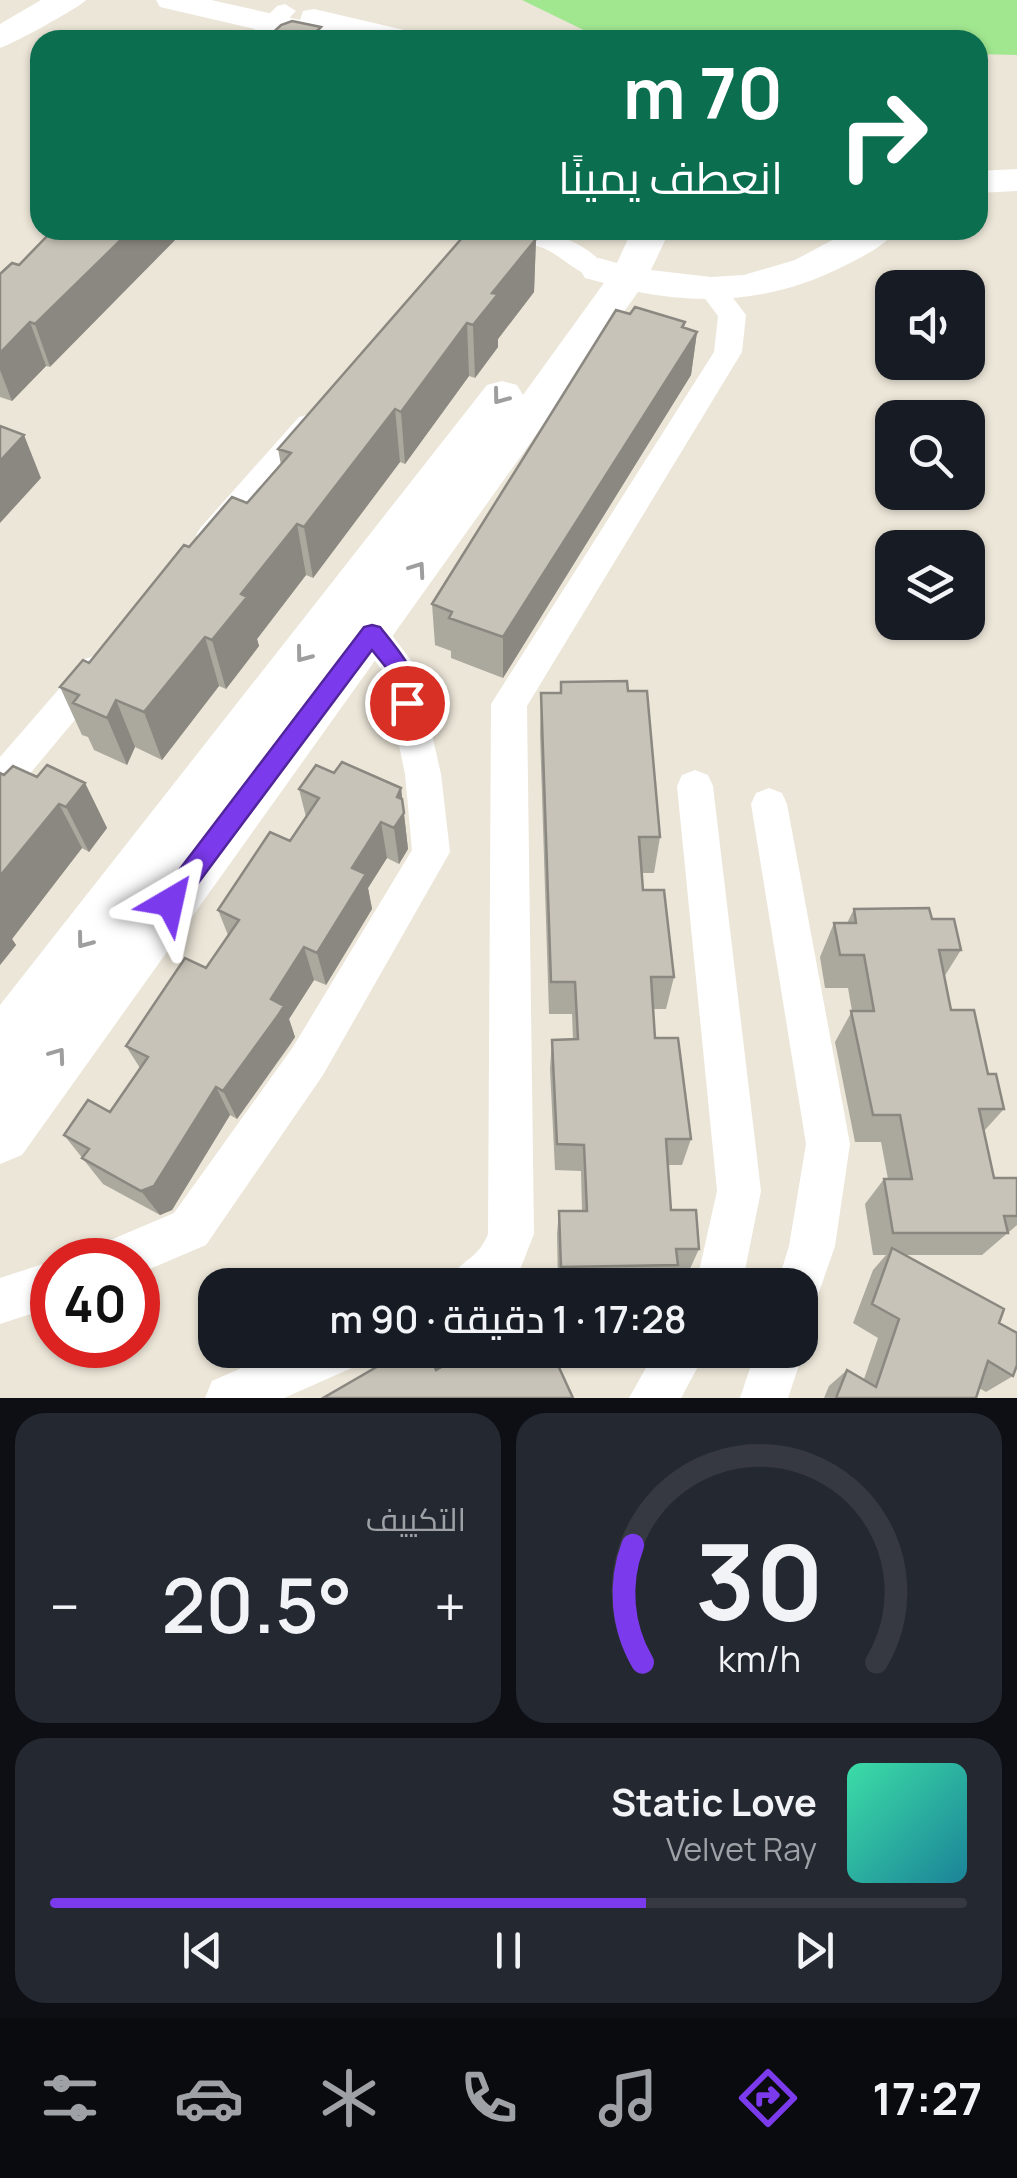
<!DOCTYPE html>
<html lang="ar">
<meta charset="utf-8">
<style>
:root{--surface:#171b24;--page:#242831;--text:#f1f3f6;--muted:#9ea1a6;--line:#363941;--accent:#7c3aed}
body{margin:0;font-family:Manrope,Cairo,sans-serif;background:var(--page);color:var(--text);direction:rtl;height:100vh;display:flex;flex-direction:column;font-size:38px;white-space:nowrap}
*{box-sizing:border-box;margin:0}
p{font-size:32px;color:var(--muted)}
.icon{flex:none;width:55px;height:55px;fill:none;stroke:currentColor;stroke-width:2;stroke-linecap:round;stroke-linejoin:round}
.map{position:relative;height:1398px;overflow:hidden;direction:ltr}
.side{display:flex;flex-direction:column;gap:15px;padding:15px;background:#0d0f14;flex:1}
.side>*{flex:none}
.banner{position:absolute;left:30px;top:30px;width:958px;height:210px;border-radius:30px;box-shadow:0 2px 8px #0004;direction:rtl;background:#0b6e4f;color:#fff;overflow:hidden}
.fabs{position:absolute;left:875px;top:270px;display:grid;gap:20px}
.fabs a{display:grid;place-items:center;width:110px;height:110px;border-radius:20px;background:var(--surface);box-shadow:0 2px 8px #0004;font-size:50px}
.speed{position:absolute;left:30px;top:1238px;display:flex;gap:20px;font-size:50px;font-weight:700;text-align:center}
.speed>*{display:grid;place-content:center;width:130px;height:130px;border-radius:50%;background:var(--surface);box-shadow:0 2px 8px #0004;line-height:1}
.speed .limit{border:15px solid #d22;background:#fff;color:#111}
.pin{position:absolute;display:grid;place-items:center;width:85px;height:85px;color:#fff;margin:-42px;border:5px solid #fff;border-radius:50%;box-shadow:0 2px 10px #0007}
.me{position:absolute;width:110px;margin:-55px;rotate:36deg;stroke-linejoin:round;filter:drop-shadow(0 0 8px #0008)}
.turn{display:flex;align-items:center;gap:35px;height:210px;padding:0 40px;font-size:45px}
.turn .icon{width:130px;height:130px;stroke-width:2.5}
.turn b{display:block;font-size:70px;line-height:85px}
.big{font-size:75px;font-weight:600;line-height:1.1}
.side .tile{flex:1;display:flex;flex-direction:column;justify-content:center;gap:15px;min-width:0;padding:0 35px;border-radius:30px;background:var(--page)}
.side .dial{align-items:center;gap:0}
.dial svg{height:260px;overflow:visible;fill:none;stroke:var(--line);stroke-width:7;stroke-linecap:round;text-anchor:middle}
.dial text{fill:var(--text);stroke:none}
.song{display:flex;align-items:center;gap:30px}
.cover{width:120px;height:120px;border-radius:15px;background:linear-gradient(135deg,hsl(160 70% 55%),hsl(190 70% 35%))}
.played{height:10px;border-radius:5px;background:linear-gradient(90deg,var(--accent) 65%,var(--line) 65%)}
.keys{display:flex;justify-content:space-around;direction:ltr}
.heat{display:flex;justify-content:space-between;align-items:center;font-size:55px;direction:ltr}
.side .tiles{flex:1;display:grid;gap:15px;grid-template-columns:1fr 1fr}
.tile:last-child{grid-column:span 2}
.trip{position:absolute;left:198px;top:1268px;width:620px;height:100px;border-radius:30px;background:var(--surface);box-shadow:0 2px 8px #0004;font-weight:600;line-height:100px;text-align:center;direction:rtl}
.tabs{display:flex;height:160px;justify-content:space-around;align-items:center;background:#090b0e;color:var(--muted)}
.tabs .icon{width:70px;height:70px}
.tabs .selected{color:var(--accent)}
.tabs b{font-size:45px;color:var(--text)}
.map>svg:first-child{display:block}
.green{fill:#a1e790}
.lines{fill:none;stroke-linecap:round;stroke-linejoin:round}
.street{fill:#fff;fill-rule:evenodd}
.secondary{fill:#fff;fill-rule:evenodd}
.wall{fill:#aba89e}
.shaded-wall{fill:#8b8881}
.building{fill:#c7c3b8;stroke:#8b8881;stroke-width:2.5}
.oneway{stroke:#9e9e9e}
.route{fill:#7c3aed;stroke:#51269a;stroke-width:2.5}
</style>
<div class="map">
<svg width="1017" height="1398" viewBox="0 0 1017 1398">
<rect width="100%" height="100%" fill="#ece6d8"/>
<!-- green -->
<path class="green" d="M522,0H1017V55L978,54V40L602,39Z"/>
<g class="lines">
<!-- street -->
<path class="street" d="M285,4L296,11L268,40H244L277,6Z
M515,230C549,230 585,240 607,269L594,277C568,271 553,242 522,245C509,247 498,256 485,259L472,251L491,237Z
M714,283L724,286L746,315L742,352L527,706L534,1234L514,1285H447C458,1259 477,1262 488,1234L491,704L714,352L718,316L700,292L704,286Z
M310,414L321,417L325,424L321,431L223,543L212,547L201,543L196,535L201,527L299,417Z
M372,621L384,625L417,668L441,774L450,852L323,1075L206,1245L138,1274V1260H94L101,1244L174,1213L293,1047L412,850L405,774L384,673L355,634L360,625Z
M97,655L109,659L114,669L109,679L13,794L0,798V757L85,659Z
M695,770L708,775L713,786L761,1191L742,1285H696L717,1191L677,786L682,775Z
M769,788L782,793L787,804L850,1144L835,1246L816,1301L800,1308V1285H777L789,1246L806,1144L751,804L756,793Z
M52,1261V1307L0,1324V1278Z
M800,1341L804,1350L788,1398H740L756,1350H800Z
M282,1350H361L354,1367L284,1398H205L212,1381Z
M656,1350H707L681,1398H629Z"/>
<!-- secondary -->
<path class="secondary" d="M86,0C82,6 11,45 0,48V24L41,0Z
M156,0H211L300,20L303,11L314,9L417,33L422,40H302L160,7Z
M1017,169V191L978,193V171Z
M632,230H670L651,270L711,277L744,275L795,260L851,230H896C885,246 862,257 844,266C777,300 711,306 638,292L22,1155L0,1164V1005L487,385L502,381L517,385L523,395L604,283L585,278L580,270L585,262L599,258L617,263Z"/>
</g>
<!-- wall -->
<path class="wall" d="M536,239L534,292L498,339V347L475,378L469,376L405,464L400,462L313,578L306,575L257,639L259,646L226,689L219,686L162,760L135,747L127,765L94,750L88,737L82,735L60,687L89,663L189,547L247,503L281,465L278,449Z
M19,265L50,367L46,366L12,401L0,397V274Z
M684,328L697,332L691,375L503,678L451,658V651L435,645L432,604Z
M628,691L660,837L654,873H641L643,890L674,977L666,1009H653L655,1038L691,1139L682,1165H668L671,1210L699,1249L689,1271H675L669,1285H558L557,1234L559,1211H582L581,1171L555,1170L550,1069L552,1040L573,1039L572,1014H549L540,733L541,693Z
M0,773L4,775L85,783L107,828L89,852L82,848L12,939L16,945L0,965Z
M334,773L401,788L408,849L399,864L387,858L368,888L372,909L326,985L314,980L289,1019L295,1037L290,1045L237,1119L230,1115L172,1210L160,1215L103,1184L64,1135L110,1112L140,1068L126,1046L206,968L228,935L218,910L290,841L306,817L299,789Z
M854,909L932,919L961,950L944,977L951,1010L988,1074L1004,1109L984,1131L994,1178H1017V1225L982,1255H905L999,1323L1013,1376L986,1392L979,1388L976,1398H824L829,1386L847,1370L864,1379L878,1338L853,1323L873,1270L886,1255H873L865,1204L884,1179H888L881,1142H855L835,1042L852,1011L848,988H825L820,957L834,923H847Z"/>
<!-- shaded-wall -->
<path class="shaded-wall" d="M131,230H185L50,367L35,324Z
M536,239L534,292L498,339V347L475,378L473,325L492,293Z
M30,322L46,366L12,401L0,370V353Z
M685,322L680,357L697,332L691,375L503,678V637Z
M467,323L469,376L405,464L401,412Z
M395,409L400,462L313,578L304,527Z
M24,435L41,478L0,523V461Z
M297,524L306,575L257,639L259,646L226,689L212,640L241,594Z
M205,637L219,686L162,760L144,712Z
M116,700L135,747L127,765L107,718Z
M85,783L107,828L89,852L66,807Z
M401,788L408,849L399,864L394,828L397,797Z
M59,804L82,848L12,939L16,945L0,965V876Z
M381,822L387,858L368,888L372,909L326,985L317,953L352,868Z
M304,947L314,980L289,1019L295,1037L237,1119L223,1091L271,999Z
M216,1087L230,1115L172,1210L160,1215L141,1191Z"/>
<!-- building -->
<path class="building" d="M292,21L321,27L316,32L330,35L327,39L332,40H265L281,25Z
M53,230H131L35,324L30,322L0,353V274L12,263L19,265Z
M469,230H507L536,239L492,293L498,294L473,325L467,323L401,412L395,409L304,527L297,524L241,594L247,597L212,640L205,637L144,712L116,700L107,718L73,703L79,695L60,687L83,660L89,663L184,545L189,547L232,497L247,503L291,453L278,449Z
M635,307L685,322L682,327L697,332L503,637L449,618L452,612L432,604L616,310L630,314Z
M0,426L24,435L0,461Z
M627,681L628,691H647L660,837H639L643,890H664L674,977H651L655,1038H678L691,1139H666L671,1210H696L699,1249H676L678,1265L561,1267L559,1211H587L584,1145L557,1144L552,1040L578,1039L575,982H551L541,693H561V682Z
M342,762L401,788L397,797L402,799L404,813L394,828L381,822L352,868L366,874L317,953L304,947L271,999L284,1006L279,1014L223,1091L216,1087L154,1186L141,1191L82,1158L89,1149L64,1135L88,1100L110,1112L148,1057L126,1046L185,958L206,968L239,920L218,910L270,832L290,841L319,798L299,789L316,765L334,773Z
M47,765L85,783L66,807L59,804L0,876V773L4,775L13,766L37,777Z
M929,908L932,919H954L961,950H939L951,1010H974L988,1074H996L1004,1109H979L994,1178H1017V1216H1004L1008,1233H893L884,1179H912L900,1115H873L851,1011H874L864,955H840L834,923H856L854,909Z
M892,1248L1004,1309L999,1323L1017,1333V1365L1013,1376L988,1361L976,1398H836L847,1370L876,1387L899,1319L872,1304Z
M406,1350H427L436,1370L472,1350H551L573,1398H323Z"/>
<!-- one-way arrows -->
<defs><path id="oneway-chevron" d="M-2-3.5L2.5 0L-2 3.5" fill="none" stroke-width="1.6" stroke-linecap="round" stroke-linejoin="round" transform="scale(2.5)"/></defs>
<g class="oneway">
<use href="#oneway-chevron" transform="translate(500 397) rotate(127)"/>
<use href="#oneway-chevron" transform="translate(418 569) rotate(-55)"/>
<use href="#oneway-chevron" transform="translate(303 655) rotate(127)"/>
<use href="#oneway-chevron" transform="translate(84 941) rotate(127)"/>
<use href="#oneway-chevron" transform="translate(58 1055) rotate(-54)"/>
</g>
<!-- route -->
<path class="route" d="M372,625L380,627C397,649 427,680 415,710H399L389,671L372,650L178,910L170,913L161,910L157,902L161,894L364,627Z"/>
</svg>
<div class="fabs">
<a><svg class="icon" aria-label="sound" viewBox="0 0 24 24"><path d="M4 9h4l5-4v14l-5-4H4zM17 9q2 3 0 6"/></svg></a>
<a><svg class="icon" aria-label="search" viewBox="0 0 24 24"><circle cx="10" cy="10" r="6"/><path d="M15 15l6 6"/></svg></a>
<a><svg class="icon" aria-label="layers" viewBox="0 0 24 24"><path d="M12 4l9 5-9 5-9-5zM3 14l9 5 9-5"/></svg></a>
</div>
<div class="speed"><div class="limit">40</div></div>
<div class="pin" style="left:407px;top:703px;background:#d93025"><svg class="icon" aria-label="arrive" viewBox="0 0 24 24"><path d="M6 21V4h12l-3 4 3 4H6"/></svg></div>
<svg class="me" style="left:170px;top:902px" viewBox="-20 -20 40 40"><path d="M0-17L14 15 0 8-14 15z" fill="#7c3aed" stroke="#fff" stroke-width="4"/></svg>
<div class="trip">17:28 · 1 دقيقة · 90 m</div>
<div class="banner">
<div class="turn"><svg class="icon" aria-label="right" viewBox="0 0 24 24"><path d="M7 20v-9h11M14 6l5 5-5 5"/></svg><div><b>70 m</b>انعطف يمينًا</div></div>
</div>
</div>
<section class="side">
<div class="tiles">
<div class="tile dial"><svg viewBox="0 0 100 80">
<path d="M14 69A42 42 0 1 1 86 69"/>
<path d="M14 69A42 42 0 0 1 11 33" stroke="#7c3aed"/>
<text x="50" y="56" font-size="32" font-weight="700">30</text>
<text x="50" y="72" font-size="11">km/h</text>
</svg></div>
<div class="tile"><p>التكييف</p>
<div class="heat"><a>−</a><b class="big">20.5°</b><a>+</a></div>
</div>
<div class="tile">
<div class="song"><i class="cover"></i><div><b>Static Love</b><p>Velvet Ray</p></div></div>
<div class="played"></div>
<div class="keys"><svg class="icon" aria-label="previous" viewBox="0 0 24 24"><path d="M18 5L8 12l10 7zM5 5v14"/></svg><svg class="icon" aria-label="pause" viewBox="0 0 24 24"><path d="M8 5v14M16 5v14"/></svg><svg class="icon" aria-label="next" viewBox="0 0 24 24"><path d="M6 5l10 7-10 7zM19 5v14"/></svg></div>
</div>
</div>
</section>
<nav class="tabs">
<b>17:27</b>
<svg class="icon selected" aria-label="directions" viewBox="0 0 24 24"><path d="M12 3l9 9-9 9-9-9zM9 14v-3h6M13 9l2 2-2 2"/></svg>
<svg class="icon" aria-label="music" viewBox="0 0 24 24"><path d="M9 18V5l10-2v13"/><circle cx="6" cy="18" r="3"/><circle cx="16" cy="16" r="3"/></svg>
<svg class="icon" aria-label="phone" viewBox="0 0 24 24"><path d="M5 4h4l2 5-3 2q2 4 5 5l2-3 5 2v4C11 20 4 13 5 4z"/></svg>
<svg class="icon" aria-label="climate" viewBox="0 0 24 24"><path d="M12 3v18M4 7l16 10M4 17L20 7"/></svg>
<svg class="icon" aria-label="car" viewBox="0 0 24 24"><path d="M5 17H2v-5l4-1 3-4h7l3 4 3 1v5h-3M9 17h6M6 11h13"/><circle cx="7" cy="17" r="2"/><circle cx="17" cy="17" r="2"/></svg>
<svg class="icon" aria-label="filters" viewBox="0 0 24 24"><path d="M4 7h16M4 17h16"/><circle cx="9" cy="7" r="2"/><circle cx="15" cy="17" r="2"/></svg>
</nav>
